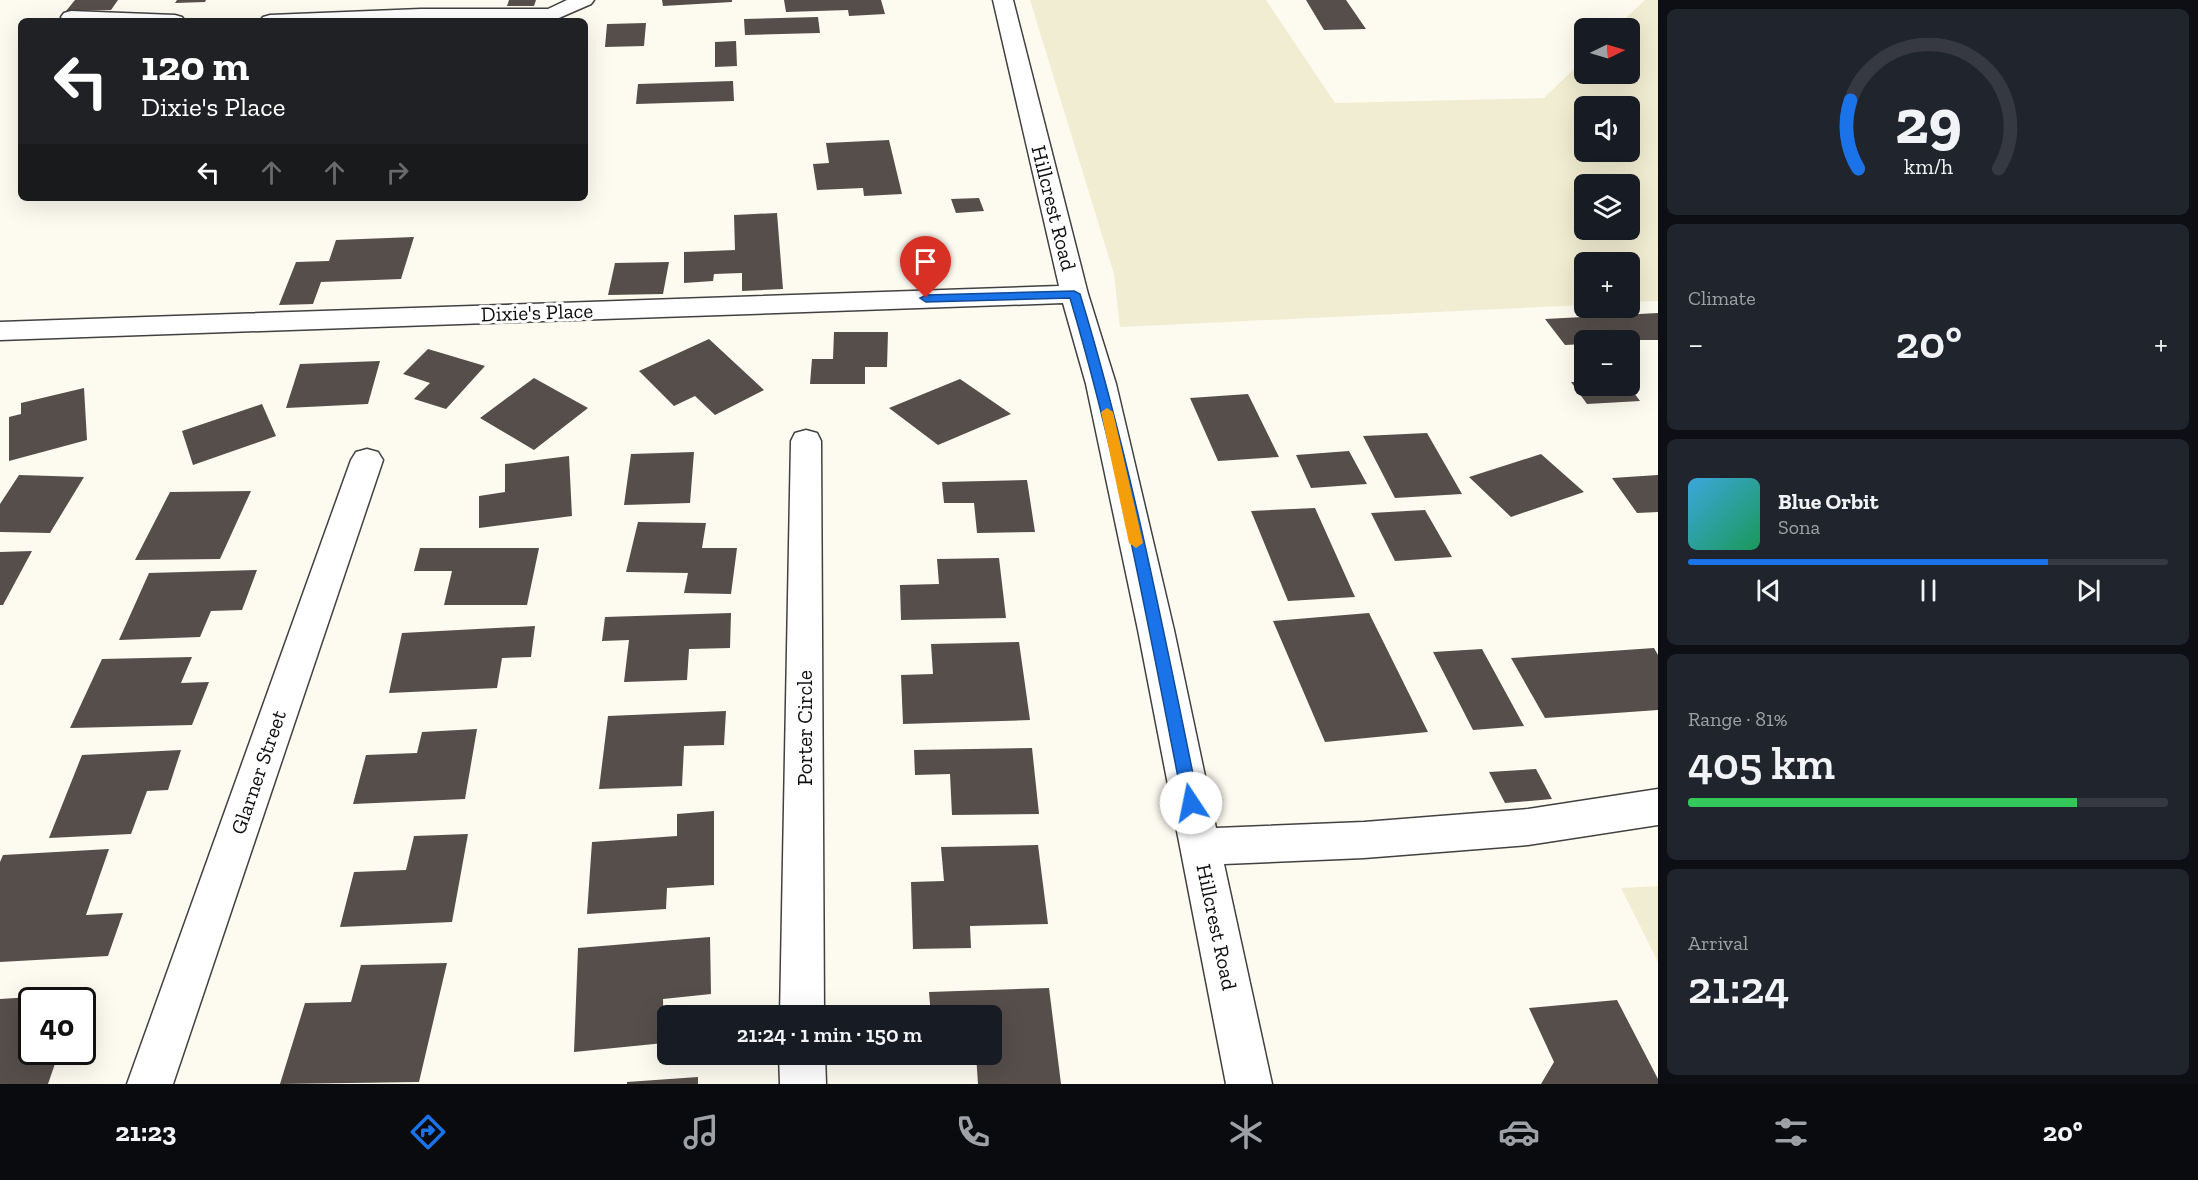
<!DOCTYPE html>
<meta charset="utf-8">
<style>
:root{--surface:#171b24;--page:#20242c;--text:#f1f3f6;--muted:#9ea1a6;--line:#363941;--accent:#1a73e8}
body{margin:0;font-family:"Zilla Slab",serif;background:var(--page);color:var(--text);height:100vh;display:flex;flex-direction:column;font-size:22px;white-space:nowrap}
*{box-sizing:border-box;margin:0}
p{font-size:20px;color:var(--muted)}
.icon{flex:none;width:33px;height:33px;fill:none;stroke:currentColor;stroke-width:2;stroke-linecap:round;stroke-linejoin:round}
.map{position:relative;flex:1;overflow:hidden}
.side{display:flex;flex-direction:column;gap:9px;padding:9px;background:#0d0f14;width:540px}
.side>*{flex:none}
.top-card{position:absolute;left:18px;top:18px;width:570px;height:183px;border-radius:9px;box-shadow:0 6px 24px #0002;background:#202124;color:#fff;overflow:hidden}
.needle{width:39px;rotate:85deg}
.buttons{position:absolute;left:1574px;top:18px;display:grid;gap:12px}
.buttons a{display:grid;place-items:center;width:66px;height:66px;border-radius:9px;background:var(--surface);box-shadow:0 6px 24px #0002;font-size:30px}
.speed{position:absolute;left:18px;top:987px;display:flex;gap:12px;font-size:30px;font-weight:700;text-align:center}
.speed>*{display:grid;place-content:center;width:78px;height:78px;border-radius:50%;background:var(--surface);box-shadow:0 6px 24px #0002;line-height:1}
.speed .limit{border:3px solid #111;border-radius:9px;background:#fff;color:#111}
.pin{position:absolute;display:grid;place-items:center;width:51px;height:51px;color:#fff;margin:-62px -26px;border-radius:50% 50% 50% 0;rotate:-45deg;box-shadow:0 0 6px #0007}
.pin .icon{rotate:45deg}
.me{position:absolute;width:66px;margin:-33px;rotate:349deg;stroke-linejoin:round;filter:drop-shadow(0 0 4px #0008)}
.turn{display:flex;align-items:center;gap:21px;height:126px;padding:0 24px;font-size:27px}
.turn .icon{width:78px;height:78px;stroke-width:2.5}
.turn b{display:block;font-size:42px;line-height:51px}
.lanes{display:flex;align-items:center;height:57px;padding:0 24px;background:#0003;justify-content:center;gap:30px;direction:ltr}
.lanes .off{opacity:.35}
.big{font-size:45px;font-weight:600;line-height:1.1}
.side .widget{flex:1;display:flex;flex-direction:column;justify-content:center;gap:9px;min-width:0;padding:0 21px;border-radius:9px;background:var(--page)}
.side .dial{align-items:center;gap:0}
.dial svg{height:156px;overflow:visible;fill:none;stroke:var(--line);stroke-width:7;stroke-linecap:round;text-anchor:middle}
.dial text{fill:var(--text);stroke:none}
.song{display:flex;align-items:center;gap:18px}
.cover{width:72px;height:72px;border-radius:9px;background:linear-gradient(135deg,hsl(200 70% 55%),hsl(150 70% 35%))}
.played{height:6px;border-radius:3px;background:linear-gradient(90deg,var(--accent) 75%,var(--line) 75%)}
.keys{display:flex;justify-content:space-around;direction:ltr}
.heat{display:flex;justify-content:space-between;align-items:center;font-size:33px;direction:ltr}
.charge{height:9px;border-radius:4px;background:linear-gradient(90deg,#34c759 81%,var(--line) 0)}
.trip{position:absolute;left:657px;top:1005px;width:345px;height:60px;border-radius:9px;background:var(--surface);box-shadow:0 6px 24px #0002;font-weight:600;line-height:60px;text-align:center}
.menu{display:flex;height:96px;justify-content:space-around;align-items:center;background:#090b0e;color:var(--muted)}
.menu .icon{width:42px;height:42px}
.menu .on{color:var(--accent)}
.menu b{font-size:27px;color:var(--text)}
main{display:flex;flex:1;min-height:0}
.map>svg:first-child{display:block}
.farmland{fill:#f1edd2;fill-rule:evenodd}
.building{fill:#554e4b}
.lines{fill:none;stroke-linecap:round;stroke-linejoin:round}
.minor-casing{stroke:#414141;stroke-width:3}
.minor{fill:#fff;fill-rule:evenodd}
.route{fill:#1a73e8;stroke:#114b97;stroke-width:1.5}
.slow{fill:#f59e0b}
.labels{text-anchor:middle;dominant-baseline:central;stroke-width:6;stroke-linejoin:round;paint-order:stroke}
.street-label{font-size:21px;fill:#0e0e0e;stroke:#fff}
</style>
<main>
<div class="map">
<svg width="1658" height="1084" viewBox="0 0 1658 1084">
<rect width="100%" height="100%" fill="#fdfaf0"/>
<!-- farmland -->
<path class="farmland" d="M1030,0H1266L1335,103L1544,98L1584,59V74H1629V28H1615L1645,0H1658V301L1629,302V262H1584V305L1120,327L1114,274ZM1584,106H1629V152H1584ZM1584,184H1629V230H1584Z
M1658,886V962L1621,888Z"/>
<!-- building -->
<path class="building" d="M75,0H118L111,10L66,11Z
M177,0H206L205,2L175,3Z
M509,0H536L534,6H507Z
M662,0H732V2L663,6Z
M784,0H881L885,14L849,16L848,10L786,12Z
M1306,0H1346L1366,29L1324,30Z
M818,17L820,33L745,35L744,19Z
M646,23L644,46L605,47L607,24Z
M736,41L737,66L715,67V42Z
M733,81L734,101L636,104L638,84Z
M889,140L902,194L864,196L863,188L817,190L813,164L829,163L826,143Z
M979,198L984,211L956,213L951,199Z
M777,213L783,289L742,291V273L714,274L713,281L684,283V252L735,250L734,215Z
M414,237L401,279L321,282L313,304L279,305L296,262L329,261L336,240Z
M669,262L663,294L608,295L615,263Z
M1658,313V340H1584V344L1565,345L1545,319Z
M834,332H888L887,367H865V384H810L812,359H833Z
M709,339L764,390L715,415L695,396L674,406L639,371Z
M428,349L485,366L446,409L414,399L430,383L403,374Z
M380,361L368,404L286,408L300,364Z
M534,378L588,408L534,450L480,418Z
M960,379L1011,414L938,445L889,408Z
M1571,382H1584V386H1629L1640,401L1587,404Z
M84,388L87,440L9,461V417L21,414V403Z
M1248,394L1279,457L1218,461L1190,398Z
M262,404L276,436L193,465L182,431Z
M1427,433L1462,494L1395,498L1363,436Z
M1349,451L1367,484L1311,488L1296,455Z
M694,452L690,503L624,505L631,454Z
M1541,454L1584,492L1511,517L1469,477Z
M569,456L572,516L479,528V496L505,492V464Z
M19,475L84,477L50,533L0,532V504Z
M1658,475V512L1637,513L1612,478Z
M1027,480L1035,532L977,533L974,503H944L942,482Z
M251,491L220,559L135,560L170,492Z
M1315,508L1355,597L1288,601L1251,511Z
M1425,510L1452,557L1395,561L1371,513Z
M638,522L706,523L702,548H737L731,594L684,593L688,573L626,572Z
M420,548H539L527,605H444L452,571H414Z
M32,551L3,605H0V552Z
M999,558L1006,618L901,620L900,585L939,584L937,559Z
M257,570L242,610L211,611L200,637L119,640L149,573Z
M731,613L730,648L689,649L687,680L624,682L629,640L602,641L605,617Z
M1369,613L1428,732L1325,742L1273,621Z
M535,626L531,657L502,658L497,688L389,693L402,633Z
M1019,642L1030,720L903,724L901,675L933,674L931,644Z
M1654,648L1658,655V710L1545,718L1511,658Z
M1482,649L1524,726L1473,730L1433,652Z
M192,657L181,683L209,682L192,725L70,728L102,659Z
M726,711L724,745L684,746L682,786L599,789L608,716Z
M477,729L465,799L353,804L366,755L417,753L422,732Z
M1032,748L1039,814L952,815L950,774L915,775L914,750Z
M181,750L168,790L147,791L131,834L49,838L82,755Z
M1536,769L1552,799L1505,803L1489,772Z
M714,811V885L667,888L666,909L587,914L592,842L677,836V814Z
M468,834L452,922L340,927L354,872L406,870L414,836Z
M1038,845L1048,924L970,926L971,948L913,949L911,882L944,881L941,847Z
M109,849L86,915L123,913L108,956L0,962V862L3,855Z
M710,937L711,994L663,999L664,1043L574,1052L578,948Z
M447,963L419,1082L280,1084L305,1003L351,1002L361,965Z
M1049,988L1061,1084H978L976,1054H992V1016H931L929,992Z
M79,994L77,1000H32V1052H59L48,1084H0V999Z
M1617,1000L1658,1079V1084H1541L1554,1062L1529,1008Z
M698,1077V1084H627V1082Z"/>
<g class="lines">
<!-- minor casing -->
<g class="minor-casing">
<path id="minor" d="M567,0H594L591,4L552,21H260L263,17L270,15L421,9H548Z
M993,0H1013L1088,294L1116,384L1174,630L1216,828L1364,822L1528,809L1658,789V825L1528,845L1364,858L1224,864L1272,1084H1226L1138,630L1086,384L1063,303L0,340V322L1059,286Z
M71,11L175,15L182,17L185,21H64L61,17L64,13Z
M806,430L817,433L821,441L824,1016H780L791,441L795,433Z
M367,449L378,452L383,460L173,1084H127L351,460L356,452Z
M779,1054H825L826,1084H780Z"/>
</g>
<!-- minor -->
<use href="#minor" class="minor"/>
</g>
<!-- route -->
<path class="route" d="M1074,291L1080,294C1131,461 1164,633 1199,803L1197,809L1191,811L1186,809L1183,803C1150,634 1119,463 1070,298L926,302L920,298L926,295Z"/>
<!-- slow -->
<path class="slow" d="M1107,408L1113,412L1143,543L1136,548L1129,543L1101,412Z"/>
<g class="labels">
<!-- street labels -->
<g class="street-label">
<text transform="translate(1054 208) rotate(76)">Hillcrest Road</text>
<text transform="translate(537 312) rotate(-2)">Dixie's Place</text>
<text transform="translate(804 728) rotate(-90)">Porter Circle</text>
<text transform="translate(258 772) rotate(-71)">Glarner Street</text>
<text transform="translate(1217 927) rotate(78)">Hillcrest Road</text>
</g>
</g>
</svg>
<div class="buttons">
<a><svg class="needle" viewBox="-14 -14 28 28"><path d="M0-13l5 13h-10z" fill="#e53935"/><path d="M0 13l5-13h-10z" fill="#9ea1a6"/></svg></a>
<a><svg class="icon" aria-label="sound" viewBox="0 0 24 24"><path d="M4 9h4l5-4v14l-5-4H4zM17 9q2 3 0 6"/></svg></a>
<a><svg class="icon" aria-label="layers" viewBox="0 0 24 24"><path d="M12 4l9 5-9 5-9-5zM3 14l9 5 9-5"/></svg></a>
<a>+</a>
<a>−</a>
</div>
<div class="speed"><div class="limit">40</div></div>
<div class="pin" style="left:926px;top:298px;background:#d93025"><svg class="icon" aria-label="arrive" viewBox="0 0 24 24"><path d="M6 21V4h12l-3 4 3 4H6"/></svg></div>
<svg class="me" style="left:1191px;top:803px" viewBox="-20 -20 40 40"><circle r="19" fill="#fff"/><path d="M0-13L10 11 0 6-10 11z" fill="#1a73e8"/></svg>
<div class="trip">21:24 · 1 min · 150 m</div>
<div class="top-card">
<div class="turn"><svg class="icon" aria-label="left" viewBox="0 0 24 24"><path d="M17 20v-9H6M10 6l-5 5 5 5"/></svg><div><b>120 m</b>Dixie's Place</div></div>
<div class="lanes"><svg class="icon" aria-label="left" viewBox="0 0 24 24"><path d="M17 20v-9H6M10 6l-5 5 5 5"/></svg><svg class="icon off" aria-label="ahead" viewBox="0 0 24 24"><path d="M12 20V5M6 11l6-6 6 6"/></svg><svg class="icon off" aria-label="ahead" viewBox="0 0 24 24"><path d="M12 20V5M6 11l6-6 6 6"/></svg><svg class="icon off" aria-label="right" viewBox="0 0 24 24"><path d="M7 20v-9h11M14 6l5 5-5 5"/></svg></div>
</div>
</div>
<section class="side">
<div class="widget dial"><svg viewBox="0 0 100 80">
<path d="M14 69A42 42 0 1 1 86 69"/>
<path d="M14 69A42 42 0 0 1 10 34" stroke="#1a73e8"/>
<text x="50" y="56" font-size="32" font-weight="700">29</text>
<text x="50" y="72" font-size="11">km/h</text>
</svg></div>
<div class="widget"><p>Climate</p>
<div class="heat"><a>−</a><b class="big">20°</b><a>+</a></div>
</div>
<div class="widget">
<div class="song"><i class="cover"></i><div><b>Blue Orbit</b><p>Sona</p></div></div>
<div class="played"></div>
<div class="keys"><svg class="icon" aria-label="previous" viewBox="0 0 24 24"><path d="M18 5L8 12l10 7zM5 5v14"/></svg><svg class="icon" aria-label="pause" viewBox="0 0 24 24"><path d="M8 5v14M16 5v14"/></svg><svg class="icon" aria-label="next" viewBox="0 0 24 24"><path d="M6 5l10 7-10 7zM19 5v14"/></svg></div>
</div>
<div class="widget"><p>Range · 81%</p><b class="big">405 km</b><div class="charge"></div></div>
<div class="widget"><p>Arrival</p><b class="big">21:24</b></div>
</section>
</main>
<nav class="menu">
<b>21:23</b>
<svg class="icon on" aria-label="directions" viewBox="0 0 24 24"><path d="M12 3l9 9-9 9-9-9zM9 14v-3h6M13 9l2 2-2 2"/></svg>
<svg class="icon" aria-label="music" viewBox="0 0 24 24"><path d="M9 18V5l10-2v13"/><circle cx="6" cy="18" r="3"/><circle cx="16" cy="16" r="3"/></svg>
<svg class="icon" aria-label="phone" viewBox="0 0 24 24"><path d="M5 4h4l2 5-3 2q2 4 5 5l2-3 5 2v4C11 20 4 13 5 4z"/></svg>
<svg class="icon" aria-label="climate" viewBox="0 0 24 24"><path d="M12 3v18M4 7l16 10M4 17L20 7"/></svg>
<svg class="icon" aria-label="car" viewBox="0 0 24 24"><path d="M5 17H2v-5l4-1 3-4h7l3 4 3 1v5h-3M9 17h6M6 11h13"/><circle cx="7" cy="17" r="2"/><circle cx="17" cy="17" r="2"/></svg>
<svg class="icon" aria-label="filters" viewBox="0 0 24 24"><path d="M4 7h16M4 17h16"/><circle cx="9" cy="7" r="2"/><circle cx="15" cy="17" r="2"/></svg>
<b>20°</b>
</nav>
